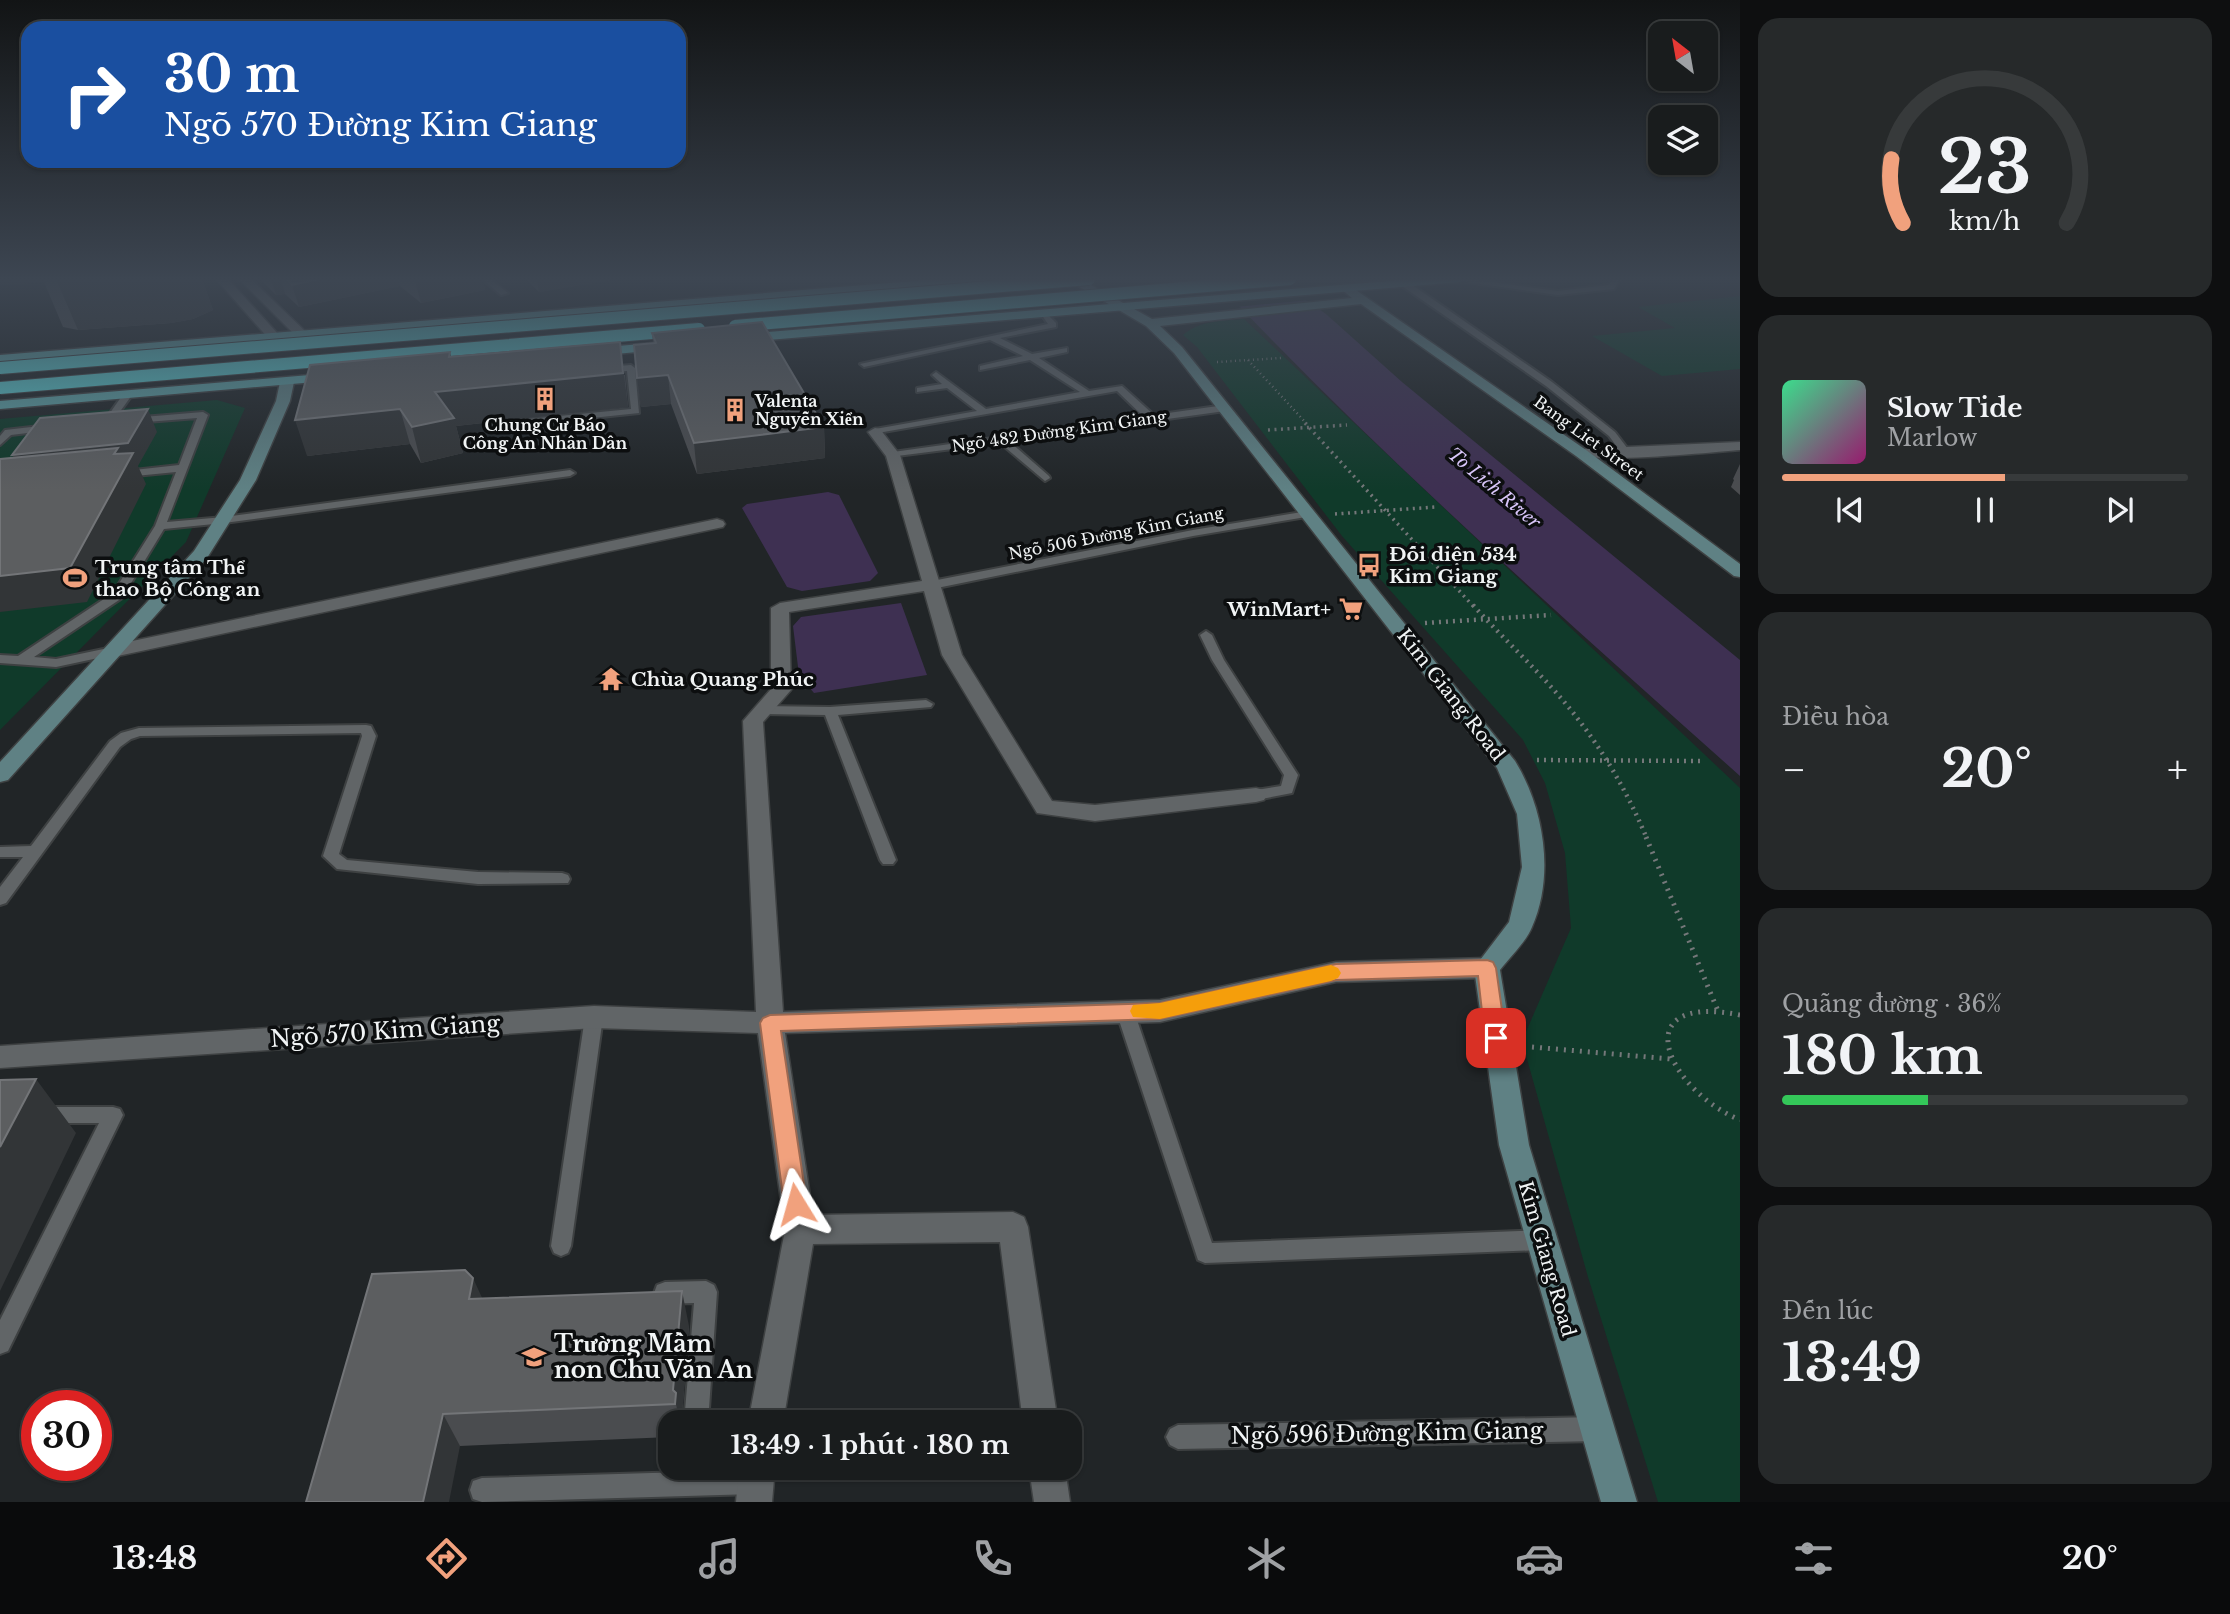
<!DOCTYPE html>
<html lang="vi">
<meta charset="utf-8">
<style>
:root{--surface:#191c1d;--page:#26292a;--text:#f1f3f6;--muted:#9fa1a4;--line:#373a3b;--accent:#f1a17d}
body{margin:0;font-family:"Libre Baskerville",serif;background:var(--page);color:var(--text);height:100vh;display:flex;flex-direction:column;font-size:26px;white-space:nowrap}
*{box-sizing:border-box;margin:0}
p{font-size:23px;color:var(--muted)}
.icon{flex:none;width:38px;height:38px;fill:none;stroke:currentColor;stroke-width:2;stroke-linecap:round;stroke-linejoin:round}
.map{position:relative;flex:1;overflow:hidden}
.drawer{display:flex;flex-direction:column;gap:18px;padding:18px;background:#0e0f10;width:490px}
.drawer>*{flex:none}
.hud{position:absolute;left:21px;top:21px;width:665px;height:147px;border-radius:21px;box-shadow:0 2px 5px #0004,0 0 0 2px var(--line);background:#1a4fa0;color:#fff;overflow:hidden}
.needle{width:46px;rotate:329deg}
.controls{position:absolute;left:1648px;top:21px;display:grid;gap:14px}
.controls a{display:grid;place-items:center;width:70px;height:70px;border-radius:14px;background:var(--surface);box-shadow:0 2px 5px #0004,0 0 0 2px var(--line);font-size:35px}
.speed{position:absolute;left:21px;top:1390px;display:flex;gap:14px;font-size:35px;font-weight:700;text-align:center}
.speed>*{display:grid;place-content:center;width:91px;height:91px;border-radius:50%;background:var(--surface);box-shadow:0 2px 5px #0004,0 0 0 2px var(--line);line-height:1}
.speed .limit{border:10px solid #d22;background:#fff;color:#111}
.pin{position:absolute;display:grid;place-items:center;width:60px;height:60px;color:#fff;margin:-30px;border-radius:14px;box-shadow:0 4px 10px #0006}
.me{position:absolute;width:77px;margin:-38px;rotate:352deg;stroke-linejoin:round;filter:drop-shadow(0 0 5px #0008)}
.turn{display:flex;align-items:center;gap:24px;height:147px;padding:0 28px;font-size:32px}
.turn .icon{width:91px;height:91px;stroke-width:2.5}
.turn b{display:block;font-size:49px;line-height:60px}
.big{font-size:52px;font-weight:700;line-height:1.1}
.drawer .tile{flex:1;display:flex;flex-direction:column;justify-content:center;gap:10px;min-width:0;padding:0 24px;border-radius:21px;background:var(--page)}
.drawer .dial{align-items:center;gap:0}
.dial svg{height:182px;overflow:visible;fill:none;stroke:var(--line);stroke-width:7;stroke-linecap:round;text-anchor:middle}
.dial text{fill:var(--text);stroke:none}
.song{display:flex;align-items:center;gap:21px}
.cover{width:84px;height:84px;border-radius:10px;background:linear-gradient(135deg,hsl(150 70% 55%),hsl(320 70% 35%))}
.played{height:7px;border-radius:4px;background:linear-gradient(90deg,var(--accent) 55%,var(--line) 55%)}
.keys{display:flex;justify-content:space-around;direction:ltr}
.heat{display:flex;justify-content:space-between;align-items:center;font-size:38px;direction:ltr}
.charge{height:10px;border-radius:5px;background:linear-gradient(90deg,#34c759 36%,var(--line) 0)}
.trip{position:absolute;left:658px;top:1410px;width:424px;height:70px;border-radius:21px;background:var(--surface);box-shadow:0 2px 5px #0004,0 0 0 2px var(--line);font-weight:700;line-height:70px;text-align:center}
.tabs{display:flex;height:112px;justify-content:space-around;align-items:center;background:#0a0b0c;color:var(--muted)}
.tabs .icon{width:49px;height:49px}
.tabs .selected{color:var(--accent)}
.tabs b{font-size:32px;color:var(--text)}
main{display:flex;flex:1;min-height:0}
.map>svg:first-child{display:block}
.green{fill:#103a2a}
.water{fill:#3e3052}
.pier{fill:#212527}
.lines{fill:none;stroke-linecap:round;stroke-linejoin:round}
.lane-casing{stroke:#3e4142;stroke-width:4}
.street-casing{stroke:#3e4142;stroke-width:3}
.secondary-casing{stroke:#3e4142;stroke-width:3}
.primary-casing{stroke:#3e4142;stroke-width:3}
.path-far3{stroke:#75787a;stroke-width:2.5;stroke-dasharray:1 3.5;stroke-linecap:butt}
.path-far2{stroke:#75787a;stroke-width:3.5;stroke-dasharray:2 4.5;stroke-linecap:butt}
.path-far1{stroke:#75787a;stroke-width:4.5;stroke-dasharray:2 5;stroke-linecap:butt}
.path{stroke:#75787a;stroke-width:5;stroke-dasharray:2 6;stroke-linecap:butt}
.lane{fill:#616567;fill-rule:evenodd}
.street{fill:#616567;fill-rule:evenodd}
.secondary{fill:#5f8184;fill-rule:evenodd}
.primary{fill:#5c9da0;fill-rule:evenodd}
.highway-bridge-casing{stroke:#3e4142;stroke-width:14;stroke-linecap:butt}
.highway-bridge{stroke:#59c2c6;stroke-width:12}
.wall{fill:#4a4c4f}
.shaded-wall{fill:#323537}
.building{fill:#5c5e60;stroke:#737578;stroke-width:2}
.route{fill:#f1a17d;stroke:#9d6951;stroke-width:2}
.slow{fill:#f59e0b}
.labels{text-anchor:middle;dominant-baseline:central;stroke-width:7;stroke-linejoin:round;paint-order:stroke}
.far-poi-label{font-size:16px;font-weight:bold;fill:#f1f4f5;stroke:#0c0e0f;text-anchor:start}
.far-street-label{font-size:16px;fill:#f1f4f5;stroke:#0c0e0f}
.far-water-label{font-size:18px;font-style:italic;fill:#d9c6fa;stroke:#0c0e0f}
.poi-label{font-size:19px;font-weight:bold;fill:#f1f4f5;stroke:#0c0e0f;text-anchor:start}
.street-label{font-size:19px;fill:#f1f4f5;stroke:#0c0e0f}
.near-street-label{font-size:23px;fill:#f1f4f5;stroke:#0c0e0f}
.near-poi-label{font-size:23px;font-weight:bold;fill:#f1f4f5;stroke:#0c0e0f;text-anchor:start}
</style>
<main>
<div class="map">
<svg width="1740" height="1502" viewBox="0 0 1740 1502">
<rect width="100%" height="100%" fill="#212527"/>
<!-- green -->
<path class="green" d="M1740,296V369L1662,376L1592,336L1675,328L1638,307Z
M1244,319L1740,788V1502H1658L1588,1277L1522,1041L1571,928L1565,853L1545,783L1523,740L1342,536L1197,347L1183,335C1201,320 1222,321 1244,319Z
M217,400L245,408L186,542L0,730V419Z"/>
<!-- water -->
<path class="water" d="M1275,279L1326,314L1402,382L1740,660V776C1570,624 1397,471 1239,306Z
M828,492L839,495L878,573L870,581L802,591L787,587L742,508L747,504Z
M901,603L927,675L814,693L799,675L793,626L801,617Z"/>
<!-- pier -->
<path class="pier" d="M1193,279H1281L1311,300L1235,307Z"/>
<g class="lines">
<!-- lane casing -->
<g class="lane-casing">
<path id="lane" d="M482,279H490L508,293L501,295Z
M1469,279L1558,291L1609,285L1613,279H1620L1614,289L1558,295L1452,280Z
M1402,282H1408L1552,382L1615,432L1631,453L1629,455H1623L1609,436L1546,386L1402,286Z
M1045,312L1056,323V327L1000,338L1032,354L1067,348V352L1039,358L1089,391L1122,386L1154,415L1225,405L1230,408L1225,411L1009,441L1049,476L1050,478L1045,481L1000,443L889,457V453L893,452L1144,417L1117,391L872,434V430L875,429L977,411L947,388L917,392V388L942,384L932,375L936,372L986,409L1080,392L1030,360L980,370V366L1023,356L990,340L864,367L860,364L1048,324L1041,314Z
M631,365L635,368L639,413L497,428L492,425L497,422L631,409L627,371L606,373L602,370L606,367Z
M124,393L132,395L111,424L101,425V421L105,420Z
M203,412L208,415L167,522L224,517L570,470L575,473L570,476L224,523L164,529L122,598L34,657L56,659L113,647L119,651L117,654L56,667L0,663V655L18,656L113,593L155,526L176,472L125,477L120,474L125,471L179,465L197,418L134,423L129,420L131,418Z
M49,425L52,426V430L11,435L0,445V436L5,430Z
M1308,511L1313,514L1312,516L1193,536L932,589L926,585L932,581L1193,530Z
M1206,631L1212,635L1224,660L1298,775L1292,793L1256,800L1249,795L1256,790L1281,786L1284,775L1212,660L1200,635Z
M926,700L933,704L931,707L838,715L896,860L893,864H883L880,860L825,715L763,714L756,710L763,706L830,707Z
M366,725L371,726L376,736L339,854L347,860L478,872L562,873L568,875L570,879L568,883L478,884L337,869L323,856L362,736L361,733L140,736L131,739L120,747L6,903L0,905V887L23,857H0V847L31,846L110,741L121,733L139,728Z
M1125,1004L1131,1006L1134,1011L1212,1243L1542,1230L1549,1233L1552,1240L1549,1247L1542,1250L1205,1263L1198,1260L1116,1011L1119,1006Z
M594,1010L600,1012L603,1017L571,1246L568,1253L561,1256L554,1253L551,1246L585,1017L588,1012Z
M47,1107H113L120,1109L123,1115L8,1351L0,1354V1320L99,1123H47L40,1121L37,1115L40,1109Z
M706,1281L714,1285L717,1292L708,1423H684L694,1303L665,1304L657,1301L654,1293L657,1285L665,1282Z
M1597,1417L1605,1421L1609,1429L1605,1437L1597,1441L1178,1449L1170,1445L1166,1437L1170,1429L1178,1425Z
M754,1470L763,1473L766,1482L763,1491L754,1494L482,1502L473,1499L470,1490L473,1481L482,1478Z"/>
</g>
<!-- street casing -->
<g class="street-casing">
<path id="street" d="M216,279H228L278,334V340H270Z
M239,279H251L306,332V338H298Z
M875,428L880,429L900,455L962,655L1052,801L1095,805L1256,788L1264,790L1267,795L1264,800L1256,802L1095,821L1037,813L942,655L924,591L789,612L791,690L763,722L783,1012L1160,1000L1336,962L1487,958L1496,961L1500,968L1496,975L1487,978L1336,982L1160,1022L785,1033L813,1215L1013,1212L1024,1217L1028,1227L1058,1423H1023L1000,1242L813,1244L783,1423H748L785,1230L758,1033L594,1028L0,1068V1046L594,1006L756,1012L743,721L771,689V608L780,603L922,581L886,456L868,432Z
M1740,442V450C1715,452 1586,465 1574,453L1581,449Z
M717,519L723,521L725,524L723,527L113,657L104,651L113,645Z
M739,1468H775L772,1502H736Z
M1029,1468H1065L1070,1502H1034Z"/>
</g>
<!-- secondary casing -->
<g class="secondary-casing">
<path id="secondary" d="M1066,279H1080L1152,319L1352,298L1340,288L1350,286L1586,450L1740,564V577L1734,576L1576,456L1361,304L1160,326L1182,347L1515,761C1544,808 1555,875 1532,927C1526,942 1510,957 1500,970L1529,1145L1637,1502H1601L1499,1145L1474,968L1509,922L1522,867L1517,814L1497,768L1174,353L1146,326Z
M287,378L294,382L290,401L256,480L207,558L8,780L0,782V762L194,551L240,480L276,401L280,382Z"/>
</g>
<!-- primary casing -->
<g class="primary-casing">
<path id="primary" d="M939,279H990L985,282L0,363V355Z
M1414,279H1465L1460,282L745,342L739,338L745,334Z
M664,342L668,343V349L595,356L589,352L595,348Z
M333,373L338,374V380L0,409V401Z"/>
</g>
<!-- path-far3 -->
<path class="path-far3" d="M1248,360L1307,424
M1217,362L1281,358"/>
<!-- path-far2 -->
<path class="path-far2" d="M1305,423L1474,607
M1268,430L1347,425
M1335,514L1436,507"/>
<!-- path-far1 -->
<path class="path-far1" d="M1473,605C1498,633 1526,659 1552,688C1592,732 1624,783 1647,839
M1425,623L1551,615
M1537,760L1702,761"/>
<!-- path -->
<path class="path" d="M1646,837L1718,1011
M1740,1015C1624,992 1666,1089 1740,1120
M1532,1047L1671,1059"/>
<!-- lane -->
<use href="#lane" class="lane"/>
<!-- street -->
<use href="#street" class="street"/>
<!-- secondary -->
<use href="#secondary" class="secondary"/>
<!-- primary -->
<use href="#primary" class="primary"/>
<!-- highway-bridge casing -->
<g class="highway-bridge-casing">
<path id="highway-bridge" d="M735,326L1290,279
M0,368L1089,279
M0,388L699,329"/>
</g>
<!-- highway-bridge -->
<use href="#highway-bridge" class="highway-bridge"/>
</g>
<!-- wall -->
<path class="wall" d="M0,279H202L213,310L193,319L171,323L78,330L63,327L44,282L0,285Z
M260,279H483L485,290L421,303L400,286L299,307L285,294L276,295Z
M526,279H617L539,292Z
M652,333L824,427L825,458L697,474L671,404L641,407L637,378L653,343Z
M451,357L625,375L628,407L456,426L463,453L421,463L410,444L307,456Z
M1740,464V495L1731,487L1734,480L1733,479Z
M483,1299L689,1326L682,1416L684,1423H670V1437L460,1446L306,1502Z"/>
<!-- shaded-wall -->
<path class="shaded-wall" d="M0,279H43L44,282L0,285Z
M56,279H202L213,310L193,319L171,323L78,330Z
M271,279H281L285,294L276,295Z
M319,279H398L400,286L299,307L292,285Z
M422,279H483L485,290L421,303L415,281Z
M537,279H617L539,292Z
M620,342L628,407L456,426L463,453L421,463L412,427L435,392L449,357L450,352L457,385Z
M668,375L671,404L641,407L637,378Z
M148,409L157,432L138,466L146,484L87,602L0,612V576L24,479L12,455Z
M400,409L410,444L307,456L295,420Z
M824,427L825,458L697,474L694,443Z
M36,1079L76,1133L0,1291V1147Z
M473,1278L489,1313L469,1299Z
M682,1291L689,1326L682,1416L684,1423H680L673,1390Z
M443,1414L460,1446L449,1502H423Z"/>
<!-- building -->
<path class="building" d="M287,279H319L292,285Z
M762,322L824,427L694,443L668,375L637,378L634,345L656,343L652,333Z
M620,342L623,373L435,392L454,418L412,427L400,409L295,420L310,365L450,352L449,357Z
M148,409L128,443L12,455L40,418Z
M118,448L114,454L133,453L70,568L0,576V459Z
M36,1079L0,1147V1080Z
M465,1270L473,1278L469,1299L682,1291L673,1390L676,1393L675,1404L443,1414L423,1502H306L372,1274Z"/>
<!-- sky -->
<linearGradient id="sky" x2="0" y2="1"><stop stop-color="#121415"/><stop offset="0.57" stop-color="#3d4652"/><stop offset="1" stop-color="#3d4652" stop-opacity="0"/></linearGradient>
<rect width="1740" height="490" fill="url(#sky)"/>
<!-- route -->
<path class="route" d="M1487,960L1493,962L1496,968L1506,1038L1503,1044L1496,1046L1488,1044L1485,1038L1478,976L1336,980L1160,1019L781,1031L807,1204L804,1212L796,1215L788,1212L784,1204L760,1023L763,1018L770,1015L1160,1003L1336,964Z"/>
<!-- slow -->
<path class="slow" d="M1331,965L1338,968L1341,973L1338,978L1331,981L1160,1019L1133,1017L1130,1011L1133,1005L1160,1003Z"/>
<!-- icons -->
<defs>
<g id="building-bare" transform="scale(1.89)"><path d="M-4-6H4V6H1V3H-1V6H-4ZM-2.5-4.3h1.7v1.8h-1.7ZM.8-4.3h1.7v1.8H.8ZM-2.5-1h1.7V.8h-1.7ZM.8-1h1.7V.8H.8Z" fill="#f1a17d" stroke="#0c0e0f" stroke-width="2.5" paint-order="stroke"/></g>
<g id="bus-bare" transform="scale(1.89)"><path d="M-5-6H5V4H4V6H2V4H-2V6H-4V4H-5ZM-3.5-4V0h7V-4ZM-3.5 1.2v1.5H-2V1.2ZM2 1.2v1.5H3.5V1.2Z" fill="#f1a17d" stroke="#0c0e0f" stroke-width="2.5" paint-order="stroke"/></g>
<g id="stadium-bare" transform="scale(1.89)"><path d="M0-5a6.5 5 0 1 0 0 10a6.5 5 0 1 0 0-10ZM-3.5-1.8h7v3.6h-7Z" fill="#f1a17d" stroke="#0c0e0f" stroke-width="2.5" paint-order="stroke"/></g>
<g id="supermarket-bare" transform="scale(1.89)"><path d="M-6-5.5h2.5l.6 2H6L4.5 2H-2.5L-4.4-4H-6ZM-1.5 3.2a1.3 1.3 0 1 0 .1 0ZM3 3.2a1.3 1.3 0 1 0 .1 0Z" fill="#f1a17d" stroke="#0c0e0f" stroke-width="2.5" paint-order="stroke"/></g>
<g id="temple-bare" transform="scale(1.89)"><path d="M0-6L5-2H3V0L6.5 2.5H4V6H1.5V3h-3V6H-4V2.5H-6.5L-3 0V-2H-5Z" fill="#f1a17d" stroke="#0c0e0f" stroke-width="2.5" paint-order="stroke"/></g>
<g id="school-bare" transform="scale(1.89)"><path d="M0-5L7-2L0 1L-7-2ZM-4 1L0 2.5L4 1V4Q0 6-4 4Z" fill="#f1a17d" stroke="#0c0e0f" stroke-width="2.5" paint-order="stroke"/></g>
</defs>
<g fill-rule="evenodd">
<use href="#building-bare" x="545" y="399"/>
<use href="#building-bare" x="735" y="410"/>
<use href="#bus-bare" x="1369" y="565"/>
<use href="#stadium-bare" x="75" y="578"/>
<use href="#supermarket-bare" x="1351" y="609"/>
<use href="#temple-bare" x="611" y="679"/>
<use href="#school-bare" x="534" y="1357"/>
</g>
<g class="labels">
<!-- far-poi labels -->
<g class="far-poi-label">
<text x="755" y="401">Valenta<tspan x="755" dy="18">Nguyễn Xiển</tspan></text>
<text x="545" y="425" text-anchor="middle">Chung Cư Báo<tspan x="545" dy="18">Công An Nhân Dân</tspan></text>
</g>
<!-- far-street labels -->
<g class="far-street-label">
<text transform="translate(1059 431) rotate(-8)">Ngõ 482 Đường Kim Giang</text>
<text transform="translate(1589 438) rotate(36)">Bang Liet Street</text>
<text transform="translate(1116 533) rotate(-11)">Ngõ 506 Đường Kim Giang</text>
</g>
<!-- far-water labels -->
<g class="far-water-label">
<text transform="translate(1494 488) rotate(40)">To Lich River</text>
</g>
<!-- poi labels -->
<g class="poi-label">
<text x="1389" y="554">Đối diện 534<tspan x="1389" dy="22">Kim Giang</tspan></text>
<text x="95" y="567">Trung tâm Thể<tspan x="95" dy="22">thao Bộ Công an</tspan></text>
<text x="1331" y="609" text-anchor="end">WinMart+</text>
<text x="631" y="679">Chùa Quang Phúc</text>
</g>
<!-- street labels -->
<g class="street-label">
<text transform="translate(1451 695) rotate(52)">Kim Giang Road</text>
<text transform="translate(1547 1259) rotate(74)">Kim Giang Road</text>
</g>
<!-- near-street labels -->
<g class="near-street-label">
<text transform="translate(385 1031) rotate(-4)">Ngõ 570 Kim Giang</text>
<text transform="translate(1387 1433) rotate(-1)">Ngõ 596 Đường Kim Giang</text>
</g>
<!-- near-poi labels -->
<g class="near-poi-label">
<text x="554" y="1344">Trường Mầm<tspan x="554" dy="26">non Chu Văn An</tspan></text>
</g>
</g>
</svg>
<div class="controls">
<a><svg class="needle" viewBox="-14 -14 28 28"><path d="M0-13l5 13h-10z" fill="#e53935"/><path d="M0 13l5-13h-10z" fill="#9fa1a4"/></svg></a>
<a><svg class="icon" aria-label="layers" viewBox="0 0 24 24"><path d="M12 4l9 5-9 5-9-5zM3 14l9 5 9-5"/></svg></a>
</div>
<div class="speed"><div class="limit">30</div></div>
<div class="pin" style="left:1496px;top:1038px;background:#d93025"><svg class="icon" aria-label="arrive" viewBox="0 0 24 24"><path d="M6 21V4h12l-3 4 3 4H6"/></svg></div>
<svg class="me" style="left:796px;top:1204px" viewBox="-20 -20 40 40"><path d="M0-17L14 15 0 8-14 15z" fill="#f1a17d" stroke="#fff" stroke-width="4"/></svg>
<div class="trip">13:49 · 1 phút · 180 m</div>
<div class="hud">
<div class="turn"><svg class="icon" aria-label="right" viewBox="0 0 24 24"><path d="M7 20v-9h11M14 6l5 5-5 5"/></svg><div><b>30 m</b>Ngõ 570 Đường Kim Giang</div></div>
</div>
</div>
<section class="drawer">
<div class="tile dial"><svg viewBox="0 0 100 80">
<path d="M14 69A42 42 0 1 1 86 69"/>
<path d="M14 69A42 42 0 0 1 9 41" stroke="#f1a17d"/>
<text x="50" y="56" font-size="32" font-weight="700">23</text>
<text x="50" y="72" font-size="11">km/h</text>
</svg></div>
<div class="tile">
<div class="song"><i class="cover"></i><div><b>Slow Tide</b><p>Marlow</p></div></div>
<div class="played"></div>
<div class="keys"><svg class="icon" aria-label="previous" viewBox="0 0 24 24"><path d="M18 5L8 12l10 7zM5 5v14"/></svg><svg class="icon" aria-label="pause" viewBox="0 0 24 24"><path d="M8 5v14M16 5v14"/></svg><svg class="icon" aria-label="next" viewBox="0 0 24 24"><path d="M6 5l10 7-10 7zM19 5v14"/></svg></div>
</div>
<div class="tile"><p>Điều hòa</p>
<div class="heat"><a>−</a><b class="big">20°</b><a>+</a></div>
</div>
<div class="tile"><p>Quãng đường · 36%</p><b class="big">180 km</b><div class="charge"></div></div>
<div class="tile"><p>Đến lúc</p><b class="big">13:49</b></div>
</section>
</main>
<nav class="tabs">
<b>13:48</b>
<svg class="icon selected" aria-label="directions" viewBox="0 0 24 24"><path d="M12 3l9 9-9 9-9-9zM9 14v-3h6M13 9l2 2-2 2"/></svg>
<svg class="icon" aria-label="music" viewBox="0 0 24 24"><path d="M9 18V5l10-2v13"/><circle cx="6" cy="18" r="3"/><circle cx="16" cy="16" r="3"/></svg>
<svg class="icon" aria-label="phone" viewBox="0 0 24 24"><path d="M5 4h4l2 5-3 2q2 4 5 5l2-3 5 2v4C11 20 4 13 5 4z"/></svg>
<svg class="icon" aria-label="climate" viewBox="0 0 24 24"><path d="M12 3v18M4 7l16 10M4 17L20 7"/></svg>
<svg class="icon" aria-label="car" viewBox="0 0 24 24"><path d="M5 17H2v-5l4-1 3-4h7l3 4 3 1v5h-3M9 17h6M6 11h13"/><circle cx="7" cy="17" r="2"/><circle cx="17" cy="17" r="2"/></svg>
<svg class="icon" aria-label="filters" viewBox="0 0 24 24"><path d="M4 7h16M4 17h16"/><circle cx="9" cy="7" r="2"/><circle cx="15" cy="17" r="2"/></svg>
<b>20°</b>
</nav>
